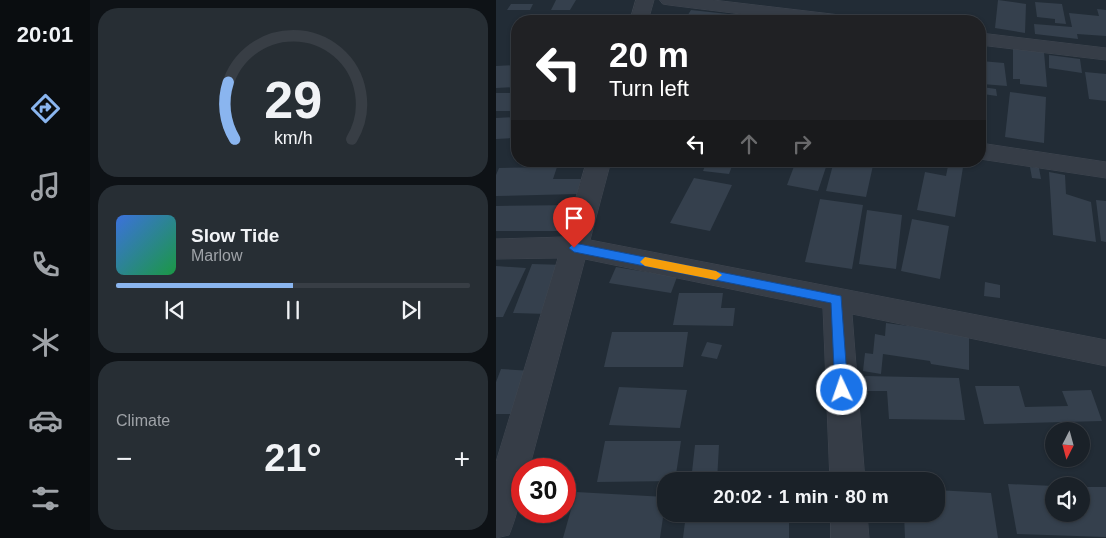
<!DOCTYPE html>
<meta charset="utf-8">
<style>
:root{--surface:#1a2128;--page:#272e34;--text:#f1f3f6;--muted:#9fa3a8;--line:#383e45;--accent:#8ab5ef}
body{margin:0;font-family:Helvetica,sans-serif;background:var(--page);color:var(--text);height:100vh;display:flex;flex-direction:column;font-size:19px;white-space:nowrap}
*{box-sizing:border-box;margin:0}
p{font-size:16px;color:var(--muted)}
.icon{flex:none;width:28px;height:28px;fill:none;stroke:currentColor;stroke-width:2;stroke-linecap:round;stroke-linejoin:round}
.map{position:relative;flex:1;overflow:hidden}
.details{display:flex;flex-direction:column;gap:8px;padding:8px;background:#0e1216;width:406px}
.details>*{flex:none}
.banner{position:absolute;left:15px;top:15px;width:475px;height:152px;border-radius:20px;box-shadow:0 1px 4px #0004,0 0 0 1px var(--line);background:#202124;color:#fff;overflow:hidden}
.needle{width:32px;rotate:186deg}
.controls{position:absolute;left:549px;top:422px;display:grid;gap:10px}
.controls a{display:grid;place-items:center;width:45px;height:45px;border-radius:50%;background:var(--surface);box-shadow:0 1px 4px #0004,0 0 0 1px var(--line);font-size:25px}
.speed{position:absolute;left:15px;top:458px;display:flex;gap:10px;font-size:25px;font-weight:700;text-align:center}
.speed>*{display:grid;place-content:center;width:65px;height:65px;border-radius:50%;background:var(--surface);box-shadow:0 1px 4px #0004,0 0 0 1px var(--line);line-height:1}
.speed .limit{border:8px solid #d22;background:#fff;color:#111}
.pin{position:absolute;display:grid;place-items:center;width:42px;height:42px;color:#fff;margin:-51px -21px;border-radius:50% 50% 50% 0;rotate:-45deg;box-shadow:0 0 5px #0007}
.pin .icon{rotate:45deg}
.me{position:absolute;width:55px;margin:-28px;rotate:357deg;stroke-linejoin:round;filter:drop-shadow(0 0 4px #0008)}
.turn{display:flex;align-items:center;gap:18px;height:105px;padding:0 15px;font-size:22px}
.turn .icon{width:65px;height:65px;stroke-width:2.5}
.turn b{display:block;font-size:35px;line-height:42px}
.lanes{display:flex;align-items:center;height:48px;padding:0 15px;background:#0003;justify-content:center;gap:25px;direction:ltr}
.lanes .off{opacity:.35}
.big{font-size:38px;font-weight:800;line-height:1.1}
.details .card{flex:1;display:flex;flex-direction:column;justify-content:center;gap:8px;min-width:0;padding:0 18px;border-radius:20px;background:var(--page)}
.details .dial{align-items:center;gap:0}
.dial svg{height:130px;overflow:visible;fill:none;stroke:var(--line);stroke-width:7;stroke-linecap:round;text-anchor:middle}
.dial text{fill:var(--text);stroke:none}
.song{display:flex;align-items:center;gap:15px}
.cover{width:60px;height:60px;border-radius:8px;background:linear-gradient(135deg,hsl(220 70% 55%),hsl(140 70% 35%))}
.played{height:5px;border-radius:2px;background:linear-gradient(90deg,var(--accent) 50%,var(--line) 50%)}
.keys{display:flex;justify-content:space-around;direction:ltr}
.heat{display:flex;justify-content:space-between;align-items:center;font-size:28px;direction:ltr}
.trip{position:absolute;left:161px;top:472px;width:288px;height:50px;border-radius:20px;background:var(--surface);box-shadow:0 1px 4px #0004,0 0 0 1px var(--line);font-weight:800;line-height:50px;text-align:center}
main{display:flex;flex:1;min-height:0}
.tab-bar{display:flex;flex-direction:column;width:90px;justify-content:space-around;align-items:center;background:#0a0d10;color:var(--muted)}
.tab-bar .icon{width:35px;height:35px}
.tab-bar .selected{color:var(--accent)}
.tab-bar b{font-size:22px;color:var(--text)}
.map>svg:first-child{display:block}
.building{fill:#35404d}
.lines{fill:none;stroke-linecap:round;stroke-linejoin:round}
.street-casing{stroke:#3f4650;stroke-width:1}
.street{fill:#363d47;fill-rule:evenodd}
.route{fill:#1a73e8;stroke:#114b97}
.slow{fill:#f59e0b}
</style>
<main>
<nav class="tab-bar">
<b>20:01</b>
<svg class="icon selected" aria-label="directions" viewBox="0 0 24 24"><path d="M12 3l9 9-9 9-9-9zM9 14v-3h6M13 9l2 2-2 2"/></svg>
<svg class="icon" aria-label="music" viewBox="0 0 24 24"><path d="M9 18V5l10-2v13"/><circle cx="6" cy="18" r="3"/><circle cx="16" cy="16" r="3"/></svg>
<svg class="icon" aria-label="phone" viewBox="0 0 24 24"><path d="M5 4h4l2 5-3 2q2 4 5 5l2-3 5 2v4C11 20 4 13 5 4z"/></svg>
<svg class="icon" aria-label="climate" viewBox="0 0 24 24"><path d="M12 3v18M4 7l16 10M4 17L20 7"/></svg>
<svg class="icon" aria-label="car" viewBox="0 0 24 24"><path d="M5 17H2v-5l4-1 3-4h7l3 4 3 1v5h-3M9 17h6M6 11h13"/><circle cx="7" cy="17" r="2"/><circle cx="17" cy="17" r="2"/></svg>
<svg class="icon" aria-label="filters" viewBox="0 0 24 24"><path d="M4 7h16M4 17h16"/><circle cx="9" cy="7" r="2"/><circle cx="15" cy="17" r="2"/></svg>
</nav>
<section class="details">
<div class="card dial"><svg viewBox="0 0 100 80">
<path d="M14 69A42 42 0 1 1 86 69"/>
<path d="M14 69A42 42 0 0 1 10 34" stroke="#8ab5ef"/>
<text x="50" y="56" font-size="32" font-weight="700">29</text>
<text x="50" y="72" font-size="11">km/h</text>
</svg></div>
<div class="card">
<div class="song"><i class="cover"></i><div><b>Slow Tide</b><p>Marlow</p></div></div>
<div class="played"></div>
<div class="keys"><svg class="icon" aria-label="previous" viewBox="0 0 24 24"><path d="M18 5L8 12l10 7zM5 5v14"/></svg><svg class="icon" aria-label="pause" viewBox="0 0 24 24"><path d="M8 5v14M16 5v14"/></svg><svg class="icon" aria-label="next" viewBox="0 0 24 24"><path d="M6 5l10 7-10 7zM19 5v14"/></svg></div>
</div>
<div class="card"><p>Climate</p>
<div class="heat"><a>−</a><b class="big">21°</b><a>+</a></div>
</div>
</section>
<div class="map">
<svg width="610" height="538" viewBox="0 0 610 538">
<rect width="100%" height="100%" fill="#222c36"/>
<!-- building -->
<path class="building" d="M60,0H80L74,10H55Z
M502,0L530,4L529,33L499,28Z
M539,2L566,4L570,24L559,23V19L541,17Z
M15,4H37L34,10H11Z
M601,9L610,10V36L581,34L582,39L539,34L538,24L576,27L573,13L603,16Z
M195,10L241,15L238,21H188Z
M517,49L548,52L551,87L524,84V79H517Z
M553,55L584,59L586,73L553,68Z
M485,61L508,63L511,86L486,84Z
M21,65V87L0,88V66Z
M589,72L610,74V101L593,99Z
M486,87L500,89L501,96L487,94Z
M514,92L550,97L548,143L509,137Z
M0,93H21V111H0Z
M21,117V125L16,138L0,139V118Z
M211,161H238L233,174L207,171Z
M300,161H332L322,191L291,185Z
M338,161H378L370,197L330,191Z
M453,161H468L459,217L421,210L429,172L450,176Z
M61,167L57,179H85L81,194L0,196V175L3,168Z
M534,167L543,168L545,179L536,178Z
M553,172L569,175L570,194L595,202L600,242L557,235Z
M198,178L236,185L214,231L174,223Z
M324,199L367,205L356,269L309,262Z
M600,200L610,201V242L605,241Z
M84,205L77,231H0V206Z
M371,210L406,215L400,269L363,264Z
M416,219L453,226L444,279L405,271Z
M36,264L69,265L52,314L17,313Z
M0,266L30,268L7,317H0Z
M120,267L181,277L175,293L113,283Z
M489,282L504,285V298L488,296Z
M183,293H227L225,308H239L237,326L177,325Z
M390,323L473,334V370L435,364L434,361L387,354L385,374L367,371L369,353L377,354L379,334L389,336Z
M116,332H192L187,367H108Z
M211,342L226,345L221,359L205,356Z
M5,369L36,371L21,414H0V382Z
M369,376L463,378L469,420L393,419L391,391H369Z
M479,386H523L529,407L572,406L566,391L595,390L606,421L488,424Z
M123,387L191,390L184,428L113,425Z
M109,441H185L179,481L101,482Z
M199,445H223L221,481H195Z
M512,484L558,486V514H585V487H610V537L521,534Z
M440,490L495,493L502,538H409L408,514H440Z
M80,492L170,497L164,538H67Z
M190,514H314V517H293V538H187Z"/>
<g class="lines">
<!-- street casing -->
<g class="street-casing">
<path id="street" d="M140,0H158L152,21H134Z
M164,0H217L344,15L351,17L353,21H301L173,5L167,4Z
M484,33L610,48V60L484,45Z
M484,143L610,162V178L484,159Z
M91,161H115L94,240L610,340V366L356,314L369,481H334L327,308L89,259L33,469H26C26,493 22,513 13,535L0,538V462L62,258L0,259V239L68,237Z
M335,514H371L373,538H335Z"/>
</g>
<!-- street -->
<use href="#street" class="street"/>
</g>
<!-- route -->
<path class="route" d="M78,243L345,296L352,390L350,395L346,396L341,395L339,390L335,303L78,252L73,248Z"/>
<!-- slow -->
<path class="slow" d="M149,257L220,271L226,275L220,280L149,266L144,262Z"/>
</svg>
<div class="controls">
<a><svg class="needle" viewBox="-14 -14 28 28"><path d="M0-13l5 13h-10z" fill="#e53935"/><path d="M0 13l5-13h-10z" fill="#9fa3a8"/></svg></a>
<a><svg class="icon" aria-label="sound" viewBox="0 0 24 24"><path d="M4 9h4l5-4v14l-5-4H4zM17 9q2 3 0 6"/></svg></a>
</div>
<div class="speed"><div class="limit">30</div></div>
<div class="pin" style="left:78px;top:248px;background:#d93025"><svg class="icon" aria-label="arrive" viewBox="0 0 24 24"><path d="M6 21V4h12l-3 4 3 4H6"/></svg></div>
<svg class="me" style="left:346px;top:390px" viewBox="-20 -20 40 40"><circle r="17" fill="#1a73e8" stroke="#fff" stroke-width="3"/><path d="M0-11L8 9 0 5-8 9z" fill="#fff"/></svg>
<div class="trip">20:02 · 1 min · 80 m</div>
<div class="banner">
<div class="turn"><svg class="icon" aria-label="left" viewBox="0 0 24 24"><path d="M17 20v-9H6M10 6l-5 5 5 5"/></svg><div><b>20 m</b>Turn left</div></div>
<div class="lanes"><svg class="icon" aria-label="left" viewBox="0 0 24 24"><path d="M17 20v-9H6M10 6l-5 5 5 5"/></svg><svg class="icon off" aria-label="ahead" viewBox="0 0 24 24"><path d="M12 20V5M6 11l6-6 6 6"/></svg><svg class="icon off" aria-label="right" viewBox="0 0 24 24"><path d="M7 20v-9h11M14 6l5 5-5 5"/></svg></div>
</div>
</div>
</main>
